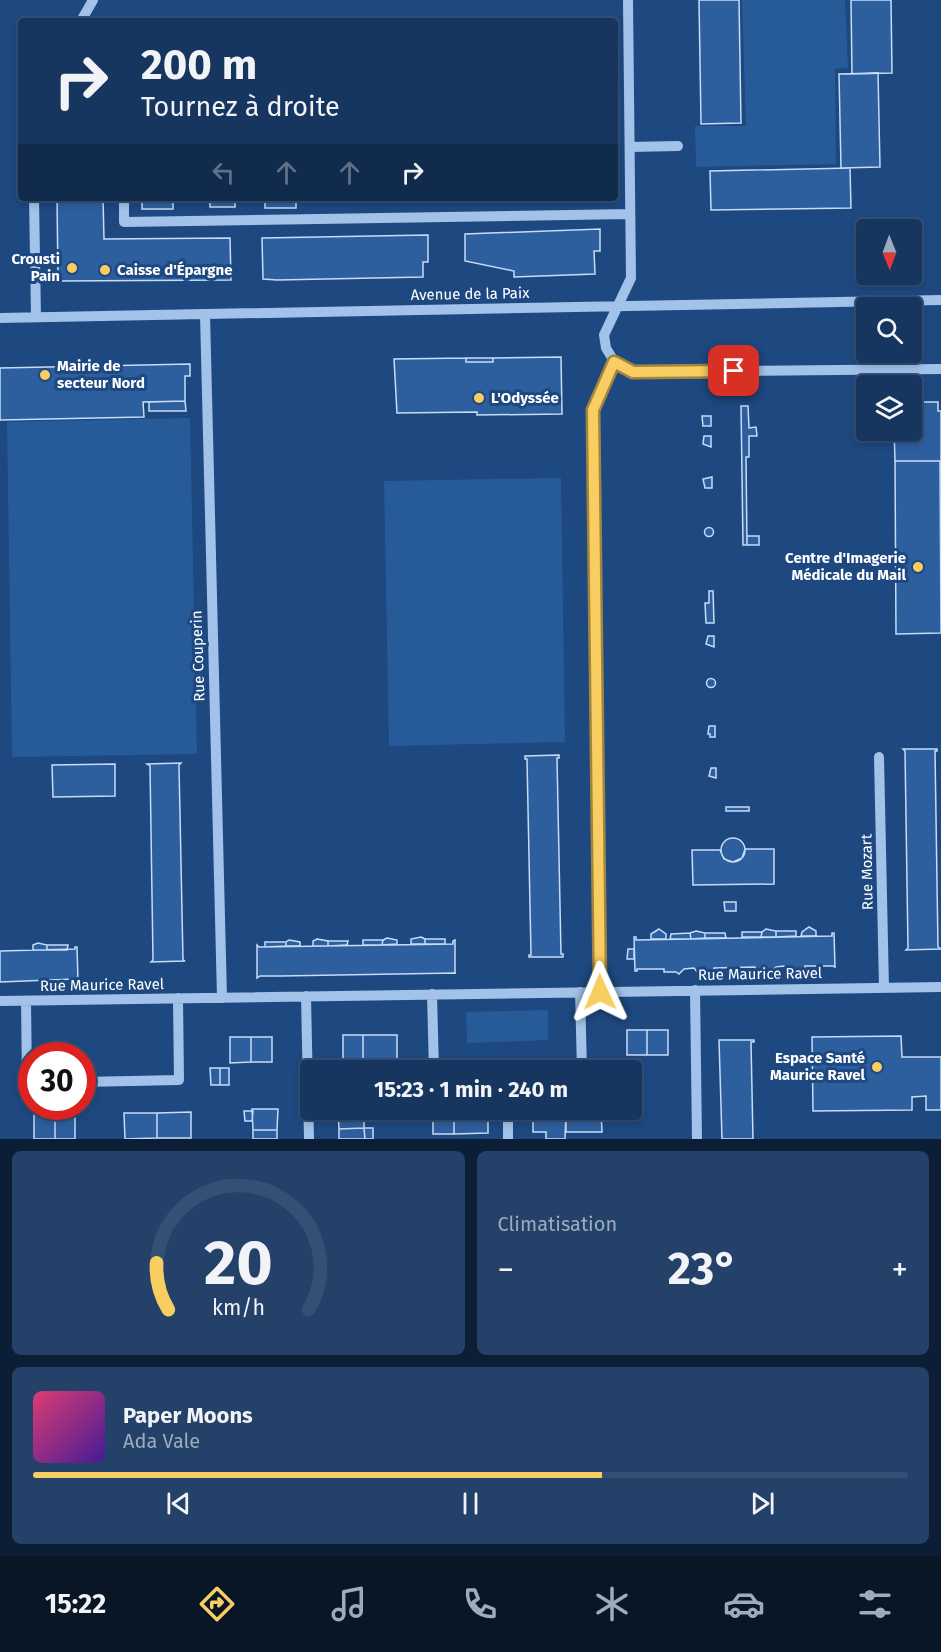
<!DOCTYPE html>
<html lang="fr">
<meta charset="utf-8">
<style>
:root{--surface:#163660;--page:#234169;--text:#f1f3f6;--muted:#9eabbd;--line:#355075;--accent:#f8cd61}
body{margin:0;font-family:"Fira Sans",sans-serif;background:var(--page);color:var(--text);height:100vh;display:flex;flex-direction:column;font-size:22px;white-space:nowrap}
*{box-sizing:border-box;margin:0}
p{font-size:20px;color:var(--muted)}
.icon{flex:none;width:33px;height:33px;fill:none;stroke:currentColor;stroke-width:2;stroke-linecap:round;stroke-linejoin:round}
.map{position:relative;height:1139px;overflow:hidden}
.panel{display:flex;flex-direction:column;gap:12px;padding:12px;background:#0c1e35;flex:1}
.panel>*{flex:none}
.hud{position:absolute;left:18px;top:18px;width:600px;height:183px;border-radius:6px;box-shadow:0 3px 9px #0003,0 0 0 2px var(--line);background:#163660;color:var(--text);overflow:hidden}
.needle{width:39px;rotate:179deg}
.controls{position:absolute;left:856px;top:219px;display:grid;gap:12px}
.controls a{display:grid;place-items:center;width:66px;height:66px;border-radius:6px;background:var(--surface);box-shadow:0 3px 9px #0003,0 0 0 2px var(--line);font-size:30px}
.speed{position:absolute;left:18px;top:1042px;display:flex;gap:12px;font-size:30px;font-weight:700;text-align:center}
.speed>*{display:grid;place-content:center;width:78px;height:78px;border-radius:50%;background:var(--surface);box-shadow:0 3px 9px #0003,0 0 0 2px var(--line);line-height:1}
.speed .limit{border:9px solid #d22;background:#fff;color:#111}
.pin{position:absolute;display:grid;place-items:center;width:51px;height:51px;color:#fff;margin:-26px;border-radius:12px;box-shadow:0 3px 9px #0006}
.me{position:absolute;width:66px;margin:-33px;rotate:359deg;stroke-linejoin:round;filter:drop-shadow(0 0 4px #0008)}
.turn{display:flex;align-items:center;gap:21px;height:126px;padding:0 24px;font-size:27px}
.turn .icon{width:78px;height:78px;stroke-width:2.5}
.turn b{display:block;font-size:42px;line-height:51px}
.lanes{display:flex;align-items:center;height:57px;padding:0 24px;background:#0003;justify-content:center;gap:30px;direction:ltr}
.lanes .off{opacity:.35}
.big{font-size:45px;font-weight:700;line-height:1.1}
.panel .tile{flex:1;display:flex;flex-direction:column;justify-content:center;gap:9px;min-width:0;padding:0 21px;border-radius:9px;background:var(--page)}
.panel .dial{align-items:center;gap:0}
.dial svg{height:156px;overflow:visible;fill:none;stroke:var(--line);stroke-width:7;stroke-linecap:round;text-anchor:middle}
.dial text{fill:var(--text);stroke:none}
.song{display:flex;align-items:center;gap:18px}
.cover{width:72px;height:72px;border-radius:9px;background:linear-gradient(135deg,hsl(340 70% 55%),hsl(260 70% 35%))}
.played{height:6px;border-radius:3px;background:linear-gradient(90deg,var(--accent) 65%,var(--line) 65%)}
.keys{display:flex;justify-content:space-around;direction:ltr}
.heat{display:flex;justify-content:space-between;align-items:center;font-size:33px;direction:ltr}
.panel .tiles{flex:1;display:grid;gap:12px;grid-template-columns:1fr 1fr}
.tile:last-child{grid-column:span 2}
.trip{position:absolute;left:300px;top:1060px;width:342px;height:60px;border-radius:6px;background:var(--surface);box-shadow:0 3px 9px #0003,0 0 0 2px var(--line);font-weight:700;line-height:60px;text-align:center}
.tab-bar{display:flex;height:96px;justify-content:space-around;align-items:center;background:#091626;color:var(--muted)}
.tab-bar .icon{width:42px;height:42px}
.tab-bar .active{color:var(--accent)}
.tab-bar b{font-size:27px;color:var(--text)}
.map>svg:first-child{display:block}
.green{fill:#275a99}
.building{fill:#2d5f9e;stroke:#c6dcf7;stroke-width:1.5}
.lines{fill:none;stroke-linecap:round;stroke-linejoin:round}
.minor{stroke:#a2c2e9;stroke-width:10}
.route-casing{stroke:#a1853f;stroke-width:15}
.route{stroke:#f8cd61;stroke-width:10}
.poi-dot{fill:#f8cd61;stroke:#1e4880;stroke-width:2}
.labels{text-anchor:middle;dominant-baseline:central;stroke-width:6;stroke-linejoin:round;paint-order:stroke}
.poi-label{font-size:15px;font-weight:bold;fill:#fff;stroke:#1e4880;text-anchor:end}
.street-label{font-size:15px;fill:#fff;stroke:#1e4880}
</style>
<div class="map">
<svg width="941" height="1139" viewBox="0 0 941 1139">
<rect width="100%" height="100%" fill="#1e4880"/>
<!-- green -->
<path class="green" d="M742,0H845L848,68L835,69L836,164L696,167L695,126H746Z
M190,418L197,754L12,757L7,422Z
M561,478L565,742L389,746L384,481Z
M548,1010V1040L467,1043L466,1012Z"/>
<!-- building -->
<path class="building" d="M699,0H739L741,123L701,124Z
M851,0H891L892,73L852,74Z
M878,73L880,167L841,168L839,74Z
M850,168L851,208L711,210L710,171Z
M57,198H103L104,239L230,238L231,280L58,281Z
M142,198H173V209H142Z
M210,198H235V207H210Z
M265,198H296V208H265Z
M600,229V251H594L595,274L514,277V271L465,261V234Z
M428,235V262H423V277L277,280L263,279L262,238Z
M561,357L562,414L477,415V412L397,413L394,359L466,358V362H493V358Z
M466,358H493V362H466Z
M190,364V376H185V401L143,402L144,417L0,420V368Z
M185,401L186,411H149V402Z
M912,402H938V411H941V501L940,461H895L894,430H912Z
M741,406H748L749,428L756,427L757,436H749V457H746L747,545H743Z
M702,416H711V426H703Z
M704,436H711V447L703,444Z
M895,461H940L941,633L896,634Z
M712,477V488H705L703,479Z
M704.5 532a4.5 4.5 0 1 1 9 0a4.5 4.5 0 1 1-9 0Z
M747,536H759V545H747Z
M709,591H713L714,623H706L705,603H709Z
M708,636H714V647L706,644Z
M706.5 683a4.5 4.5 0 1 1 9 0a4.5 4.5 0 1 1-9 0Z
M709,726H715V737H710V734H708Z
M903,749H937V751H935L938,947L941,949L906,950L908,948L905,751Z
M559,755V758H557L561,954H563V957H529V955H531L527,759H525V756Z
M181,763L179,765L183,960L185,961L151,962L153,960L150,766L147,764Z
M115,764V796L53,797L52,765Z
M711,768H716V778L709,776Z
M726,807H749V811H726Z
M721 850a12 12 0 1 1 24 0a12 12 0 1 1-24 0Z
M745,849H774V884L693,885L692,850H720L724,859L733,862L742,858Z
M724,902H736V911H725Z
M809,927L816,931V936H801L802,932Z
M659,929L666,934V939H651V934Z
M766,929L776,931V937H761L762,932Z
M696,931L705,933V938L691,939L690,933Z
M776,931H796V936L776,937Z
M742,932H762L761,937H742Z
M690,933L691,939H670L671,934Z
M705,933H725L726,938H705Z
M832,933H834L835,967L833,966H805V970H792L790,972L784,966L776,967L770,973L767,971H755V967L714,968V971L702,972L699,974L694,968L684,969L679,974L676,972H664V969H637V971H635L634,937H636V940L691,939L832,936Z
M421,937L425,939V944H411V939Z
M387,938L397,940V944L382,945L383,940Z
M317,939L328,941V946H313V941Z
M425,939H445V944H425Z
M289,940L300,942V946H286V942Z
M363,940H383L382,945H363Z
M455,940V974V973L280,976H260L257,978V945L259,947L453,944V941Z
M328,941H348L347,945L328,946Z
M265,942H286V946L265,947Z
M38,943L47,945V950H33V945Z
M47,945H68L67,950H47Z
M75,947H77L78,981L75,979L0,982V951L75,949Z
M628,949H634V959H627Z
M627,1030H647V1055H627Z
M647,1030H668V1055H647Z
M343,1035H363V1060H343Z
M363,1035H397V1060H394V1069H373V1060H363Z
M901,1036L902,1057H941V1110H926V1096L912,1097V1110L813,1111L812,1037Z
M230,1037H251V1062L230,1063Z
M251,1037H272V1062H251Z
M719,1040H754V1042H751L753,1139H722Z
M210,1068H220V1085H211Z
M220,1068H229V1085H220Z
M252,1109H278L277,1130H253Z
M338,1110H364V1128L339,1129Z
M433,1110H454V1134H433Z
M454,1110H488V1133L454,1134Z
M533,1110H566L565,1139H546V1132H533Z
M566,1110H601L602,1132H566Z
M244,1111H253L252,1121H245Z
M191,1112V1138H157V1113Z
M124,1113H157V1138L125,1139Z
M34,1115H55V1139H34Z
M55,1115H75V1139H55Z
M364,1128H373V1139H365Z
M364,1128L365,1139H373H339V1129Z
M253,1130H277V1139H253Z"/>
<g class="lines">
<!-- minor -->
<path class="minor" d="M628,0L631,278L604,335L606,348L614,361L634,372L941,369
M81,21L93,0
M630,147L678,146
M34,198L36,317
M124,198V222L630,214
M205,314L222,998
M0,318L941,300
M879,757L884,988
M695,990L697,1139
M580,992L582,1071
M600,992L593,410L614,361
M432,994L434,1071
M306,996L309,1139
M0,1001L941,987
M26,1001L27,1082H32
M82,1082L179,1080L178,998
M508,1110V1139"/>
</g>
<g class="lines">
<!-- route casing -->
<g class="route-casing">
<path id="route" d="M600,992L593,410L614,362L633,372L734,371"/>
</g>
<!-- route -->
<use href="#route" class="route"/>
</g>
<!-- markers -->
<g class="poi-dot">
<circle cx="72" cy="268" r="6"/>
<circle cx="105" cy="270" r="6"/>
<circle cx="45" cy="375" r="6"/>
<circle cx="479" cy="398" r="6"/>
<circle cx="918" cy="567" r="6"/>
<circle cx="877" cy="1067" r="6"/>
</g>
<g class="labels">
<!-- poi labels -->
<g class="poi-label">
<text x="60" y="259">Crousti<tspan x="60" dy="17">Pain</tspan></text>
<text x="117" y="270" text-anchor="start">Caisse d'Épargne</text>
<text x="57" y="366" text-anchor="start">Mairie de<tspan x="57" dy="17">secteur Nord</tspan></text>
<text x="491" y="398" text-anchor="start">L'Odyssée</text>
<text x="906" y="558">Centre d'Imagerie<tspan x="906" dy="17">Médicale du Mail</tspan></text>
<text x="865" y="1058">Espace Santé<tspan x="865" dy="17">Maurice Ravel</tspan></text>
</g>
<!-- street labels -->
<g class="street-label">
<text transform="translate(470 294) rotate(-1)">Avenue de la Paix</text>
<text transform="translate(198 656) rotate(-92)">Rue Couperin</text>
<text transform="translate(867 872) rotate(-91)">Rue Mozart</text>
<text transform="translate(760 974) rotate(-1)">Rue Maurice Ravel</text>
<text transform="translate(102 985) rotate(-1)">Rue Maurice Ravel</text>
</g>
</g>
</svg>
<div class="controls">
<a><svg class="needle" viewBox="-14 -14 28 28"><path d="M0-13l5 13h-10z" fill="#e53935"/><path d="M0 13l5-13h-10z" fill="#9eabbd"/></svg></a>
<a><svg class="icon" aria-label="search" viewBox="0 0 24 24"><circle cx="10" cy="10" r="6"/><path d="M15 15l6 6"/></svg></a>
<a><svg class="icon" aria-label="layers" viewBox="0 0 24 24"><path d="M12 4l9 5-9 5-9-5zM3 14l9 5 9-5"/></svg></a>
</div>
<div class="speed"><div class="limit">30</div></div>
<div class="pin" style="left:734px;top:371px;background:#d93025"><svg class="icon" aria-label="arrive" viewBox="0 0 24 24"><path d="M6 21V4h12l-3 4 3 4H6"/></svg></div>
<svg class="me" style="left:600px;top:992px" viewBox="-20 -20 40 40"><path d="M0-17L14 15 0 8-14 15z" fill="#f8cd61" stroke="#fff" stroke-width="4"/></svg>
<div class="trip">15:23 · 1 min · 240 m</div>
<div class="hud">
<div class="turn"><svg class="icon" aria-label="right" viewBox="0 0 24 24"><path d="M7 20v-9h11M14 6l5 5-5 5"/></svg><div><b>200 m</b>Tournez à droite</div></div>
<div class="lanes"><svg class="icon off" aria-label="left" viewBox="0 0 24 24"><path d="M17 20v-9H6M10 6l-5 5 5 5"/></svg><svg class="icon off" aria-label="ahead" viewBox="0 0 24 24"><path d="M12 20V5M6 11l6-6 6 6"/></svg><svg class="icon off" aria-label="ahead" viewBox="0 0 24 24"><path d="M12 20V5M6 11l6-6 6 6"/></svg><svg class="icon" aria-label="right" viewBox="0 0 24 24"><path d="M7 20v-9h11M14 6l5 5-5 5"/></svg></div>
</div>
</div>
<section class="panel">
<div class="tiles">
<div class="tile dial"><svg viewBox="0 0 100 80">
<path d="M14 69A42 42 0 1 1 86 69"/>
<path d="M14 69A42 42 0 0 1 8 45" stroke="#f8cd61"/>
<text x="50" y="56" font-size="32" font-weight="700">20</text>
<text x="50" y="72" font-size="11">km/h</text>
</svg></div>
<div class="tile"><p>Climatisation</p>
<div class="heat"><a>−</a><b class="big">23°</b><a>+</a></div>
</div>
<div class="tile">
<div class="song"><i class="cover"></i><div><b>Paper Moons</b><p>Ada Vale</p></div></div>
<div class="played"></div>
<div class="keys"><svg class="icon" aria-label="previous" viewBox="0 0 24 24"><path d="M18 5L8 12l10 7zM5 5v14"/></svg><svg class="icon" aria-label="pause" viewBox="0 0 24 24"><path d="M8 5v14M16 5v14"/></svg><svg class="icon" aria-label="next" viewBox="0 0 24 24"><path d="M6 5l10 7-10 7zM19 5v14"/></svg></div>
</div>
</div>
</section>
<nav class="tab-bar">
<b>15:22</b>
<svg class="icon active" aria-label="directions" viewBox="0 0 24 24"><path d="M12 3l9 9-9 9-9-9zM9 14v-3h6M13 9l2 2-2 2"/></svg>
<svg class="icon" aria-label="music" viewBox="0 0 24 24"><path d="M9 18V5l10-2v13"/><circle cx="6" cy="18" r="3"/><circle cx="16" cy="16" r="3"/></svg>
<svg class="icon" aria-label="phone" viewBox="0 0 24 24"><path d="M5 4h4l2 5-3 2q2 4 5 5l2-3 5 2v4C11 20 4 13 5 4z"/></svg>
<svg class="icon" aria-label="climate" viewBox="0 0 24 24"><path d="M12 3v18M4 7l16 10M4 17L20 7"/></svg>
<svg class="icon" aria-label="car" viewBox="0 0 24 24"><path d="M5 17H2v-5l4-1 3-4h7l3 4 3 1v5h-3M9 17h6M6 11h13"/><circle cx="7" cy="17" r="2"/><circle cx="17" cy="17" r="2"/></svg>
<svg class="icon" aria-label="filters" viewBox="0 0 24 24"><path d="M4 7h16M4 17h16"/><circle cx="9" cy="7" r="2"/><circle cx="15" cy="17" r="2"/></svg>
</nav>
